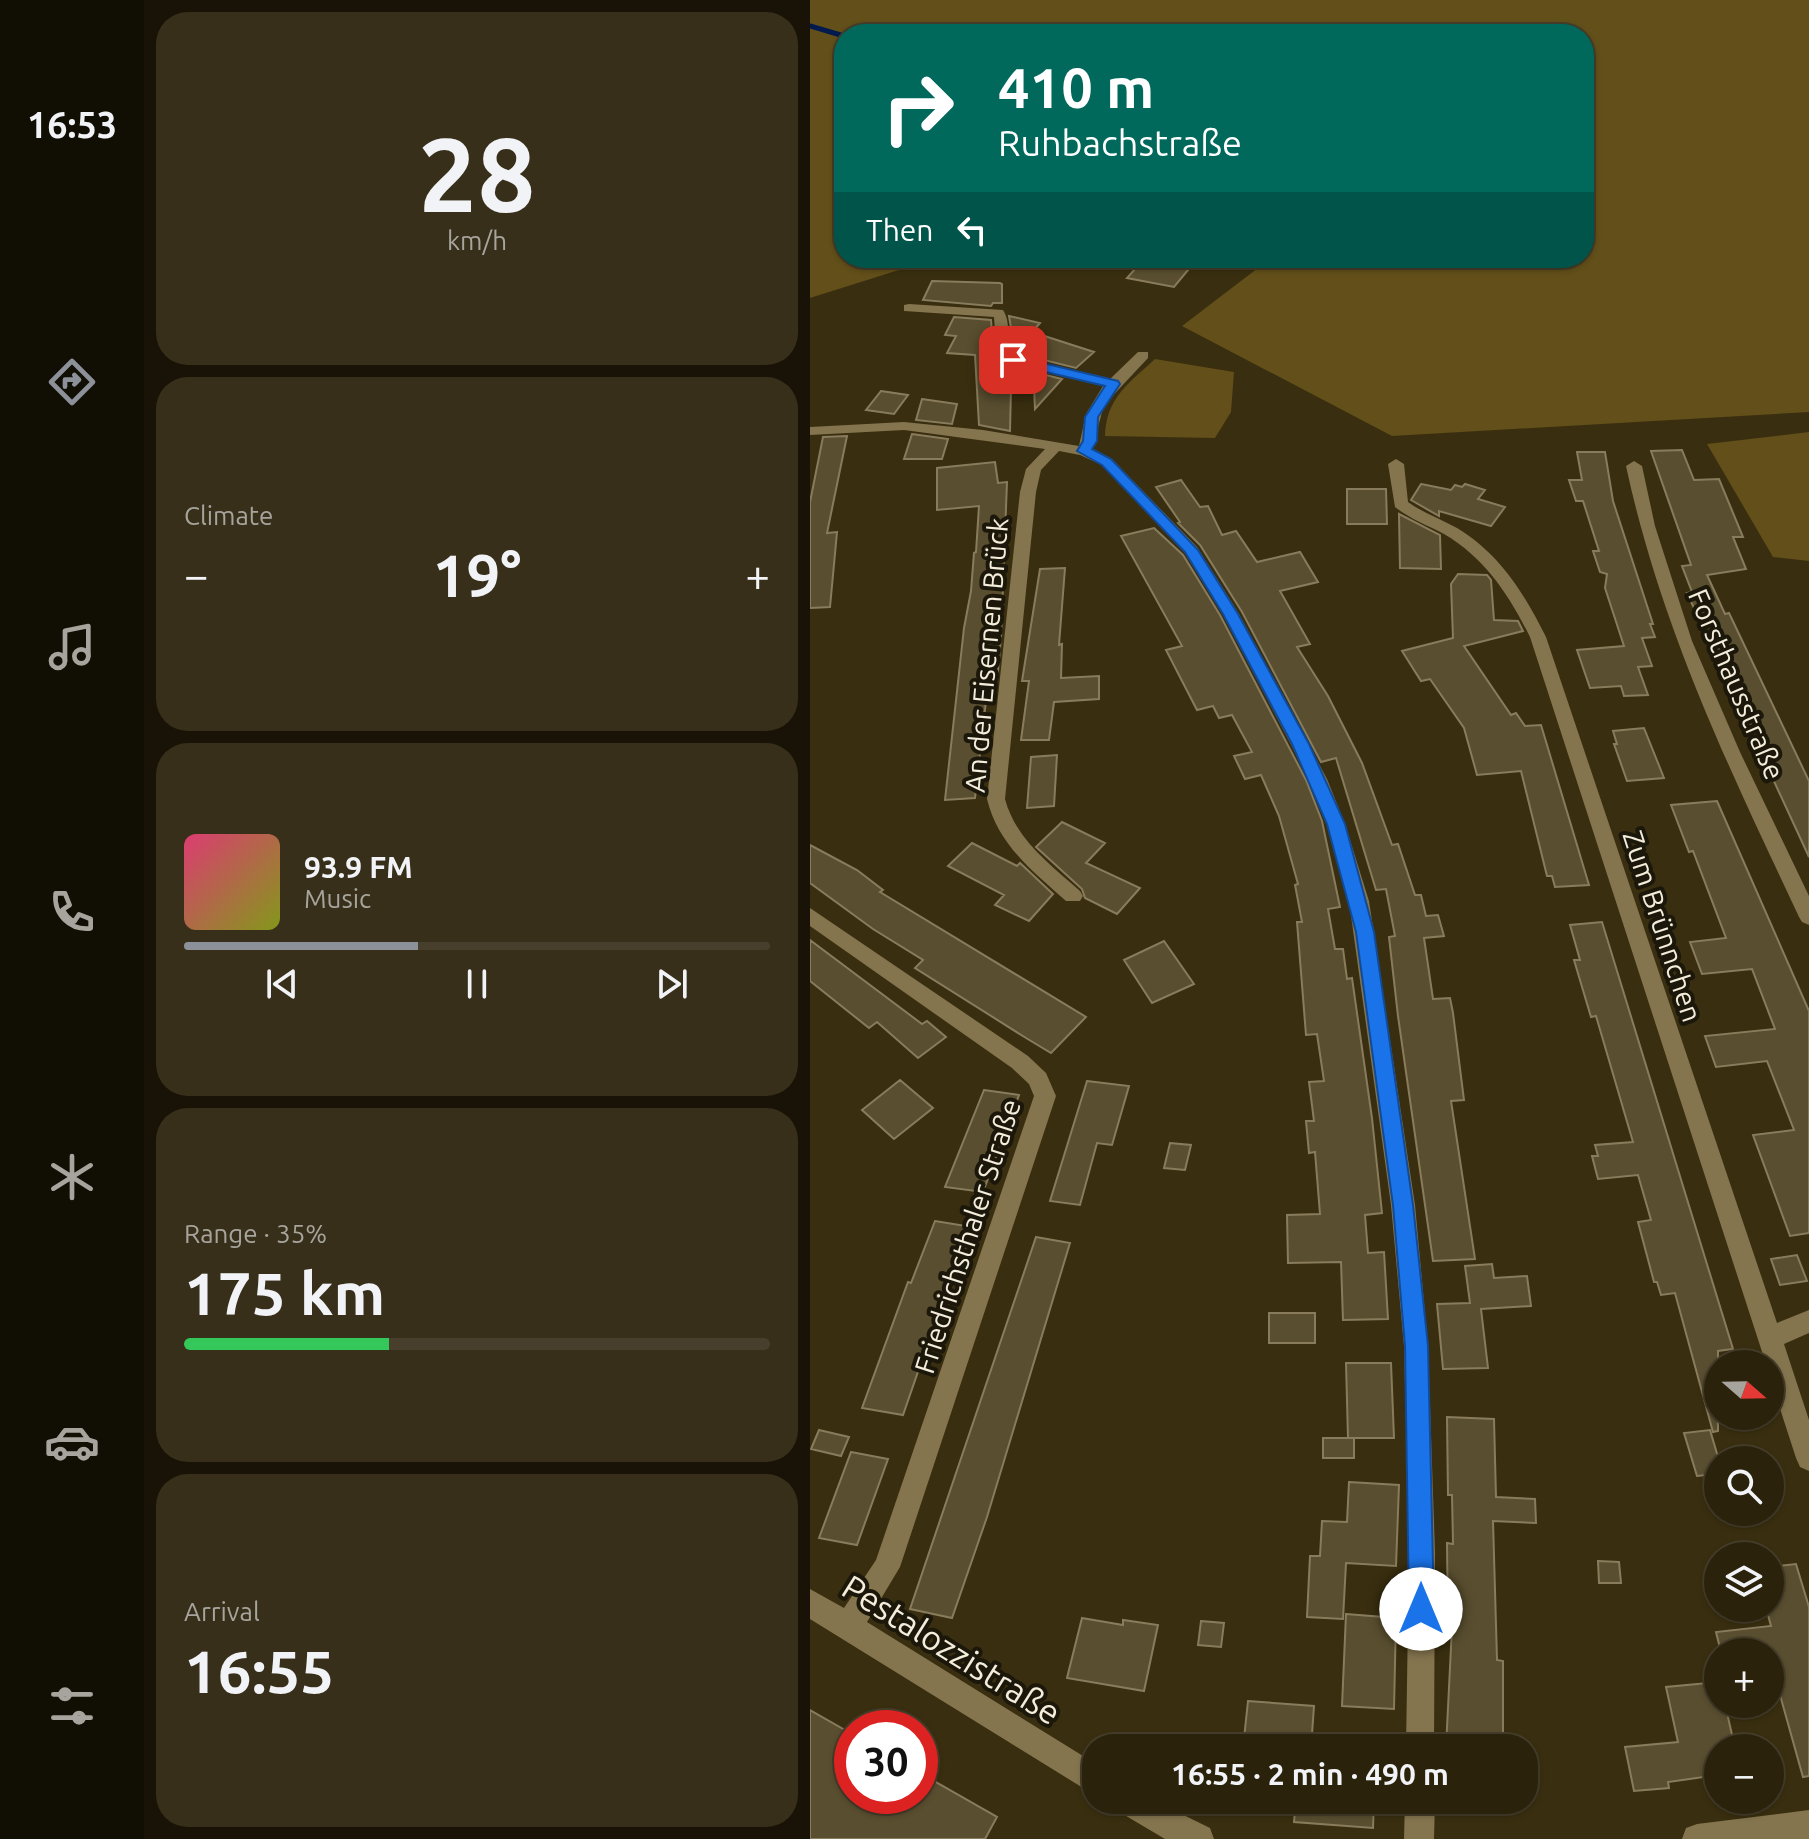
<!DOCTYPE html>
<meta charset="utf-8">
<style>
:root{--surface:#2b220b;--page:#372f19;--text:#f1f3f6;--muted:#a6a49d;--line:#473f2c;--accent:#8c9099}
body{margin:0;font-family:Ubuntu,sans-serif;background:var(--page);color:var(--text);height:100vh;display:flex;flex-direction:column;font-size:30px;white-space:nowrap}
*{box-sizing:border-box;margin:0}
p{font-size:26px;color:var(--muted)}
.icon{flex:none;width:44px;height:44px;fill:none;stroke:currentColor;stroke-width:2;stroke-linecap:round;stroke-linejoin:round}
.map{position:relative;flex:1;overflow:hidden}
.details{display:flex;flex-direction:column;gap:12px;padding:12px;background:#181306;width:666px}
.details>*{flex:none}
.banner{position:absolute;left:24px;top:24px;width:760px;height:244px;border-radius:32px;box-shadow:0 2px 6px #0004,0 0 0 2px var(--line);background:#00695c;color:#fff;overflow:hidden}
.needle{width:52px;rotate:110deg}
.fabs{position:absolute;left:894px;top:1350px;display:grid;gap:16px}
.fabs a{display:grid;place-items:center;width:80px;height:80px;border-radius:50%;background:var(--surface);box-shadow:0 2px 6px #0004,0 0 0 2px var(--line);font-size:40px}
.speed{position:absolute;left:24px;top:1710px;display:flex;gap:16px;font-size:40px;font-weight:700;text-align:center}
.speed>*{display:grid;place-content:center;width:104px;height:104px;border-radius:50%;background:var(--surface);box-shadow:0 2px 6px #0004,0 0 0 2px var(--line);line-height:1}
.speed .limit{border:12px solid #d22;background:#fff;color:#111}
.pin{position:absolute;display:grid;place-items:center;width:68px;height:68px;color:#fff;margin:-34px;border-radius:16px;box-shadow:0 4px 12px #0006}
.me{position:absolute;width:88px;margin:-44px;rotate:0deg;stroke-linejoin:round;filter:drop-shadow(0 0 6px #0008)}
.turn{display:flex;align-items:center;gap:28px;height:168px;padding:0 32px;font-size:36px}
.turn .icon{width:104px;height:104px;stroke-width:2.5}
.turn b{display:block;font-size:56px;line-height:68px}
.then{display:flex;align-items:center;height:76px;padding:0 32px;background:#0003;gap:16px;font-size:30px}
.big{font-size:60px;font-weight:600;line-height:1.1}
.details .widget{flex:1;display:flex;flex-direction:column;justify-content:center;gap:12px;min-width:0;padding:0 28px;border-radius:32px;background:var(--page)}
.details .dial{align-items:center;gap:0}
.dial b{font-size:104px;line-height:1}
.song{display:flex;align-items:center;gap:24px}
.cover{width:96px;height:96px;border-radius:12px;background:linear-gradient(135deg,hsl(340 70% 55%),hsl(70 70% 35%))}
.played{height:8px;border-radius:4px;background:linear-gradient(90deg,var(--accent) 40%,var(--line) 40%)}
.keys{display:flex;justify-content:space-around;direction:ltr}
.heat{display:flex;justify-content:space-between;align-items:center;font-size:44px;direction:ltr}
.charge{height:12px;border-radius:6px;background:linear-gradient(90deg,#34c759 35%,var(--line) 0)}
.trip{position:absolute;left:272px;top:1734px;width:456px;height:80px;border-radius:32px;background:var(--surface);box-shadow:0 2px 6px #0004,0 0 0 2px var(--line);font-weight:600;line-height:80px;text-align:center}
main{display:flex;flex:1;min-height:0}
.tab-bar{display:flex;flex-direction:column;width:144px;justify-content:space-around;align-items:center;background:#110e04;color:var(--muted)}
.tab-bar .icon{width:56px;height:56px}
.tab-bar .on{color:var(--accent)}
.tab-bar b{font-size:36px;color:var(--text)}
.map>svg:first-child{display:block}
.green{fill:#624f19}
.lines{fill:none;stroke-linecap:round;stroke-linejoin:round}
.stream{stroke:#001a4f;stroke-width:5}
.building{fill:#594e2f;stroke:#887c5c;stroke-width:2}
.minor{fill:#84754e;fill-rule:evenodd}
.route{fill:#1a73e8;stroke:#114b97;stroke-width:2}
.labels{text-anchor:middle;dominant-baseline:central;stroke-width:8;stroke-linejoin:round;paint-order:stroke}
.street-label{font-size:28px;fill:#f4eddb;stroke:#1b170a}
.near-street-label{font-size:34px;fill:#f4eddb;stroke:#1b170a}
</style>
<main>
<nav class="tab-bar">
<b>16:53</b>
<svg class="icon on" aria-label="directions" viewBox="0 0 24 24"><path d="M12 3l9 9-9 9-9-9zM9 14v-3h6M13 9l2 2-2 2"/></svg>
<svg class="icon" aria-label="music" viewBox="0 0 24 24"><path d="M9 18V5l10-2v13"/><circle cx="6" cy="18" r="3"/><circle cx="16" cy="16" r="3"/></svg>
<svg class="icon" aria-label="phone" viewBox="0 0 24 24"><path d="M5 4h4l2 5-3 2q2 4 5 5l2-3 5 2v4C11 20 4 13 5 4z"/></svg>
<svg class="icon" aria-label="climate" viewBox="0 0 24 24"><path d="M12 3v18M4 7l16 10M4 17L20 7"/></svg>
<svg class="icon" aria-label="car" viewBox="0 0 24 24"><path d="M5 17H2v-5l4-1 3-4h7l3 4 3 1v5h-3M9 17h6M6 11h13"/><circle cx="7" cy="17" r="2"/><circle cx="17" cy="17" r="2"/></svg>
<svg class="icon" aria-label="filters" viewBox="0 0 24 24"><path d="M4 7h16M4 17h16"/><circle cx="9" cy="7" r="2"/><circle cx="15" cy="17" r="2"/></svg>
</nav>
<section class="details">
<div class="widget dial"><b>28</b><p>km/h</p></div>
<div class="widget"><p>Climate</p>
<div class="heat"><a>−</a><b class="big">19°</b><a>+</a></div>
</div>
<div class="widget">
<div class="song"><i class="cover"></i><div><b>93.9 FM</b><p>Music</p></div></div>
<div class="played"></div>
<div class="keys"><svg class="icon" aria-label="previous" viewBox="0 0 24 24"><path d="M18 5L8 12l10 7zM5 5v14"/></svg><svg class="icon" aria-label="pause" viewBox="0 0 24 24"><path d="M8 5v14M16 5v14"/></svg><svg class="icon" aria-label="next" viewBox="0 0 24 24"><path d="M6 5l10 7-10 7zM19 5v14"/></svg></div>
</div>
<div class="widget"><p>Range · 35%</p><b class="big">175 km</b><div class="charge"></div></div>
<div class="widget"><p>Arrival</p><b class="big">16:55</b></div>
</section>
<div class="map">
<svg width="999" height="1839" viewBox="0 0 999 1839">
<rect width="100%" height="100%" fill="#392e0f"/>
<!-- green -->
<path class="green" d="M0,0H999V412L582,436L372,326L461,258H774V34H34V258H127L0,298Z
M345,359L424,372L421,412L405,438L295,436C296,398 319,383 345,359Z
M999,432V561L963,557L897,444Z"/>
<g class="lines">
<!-- stream -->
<path class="stream" d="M0,26L34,36"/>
</g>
<!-- building -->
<path class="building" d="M350,258H388L364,287L317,278L332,261L345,264Z
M122,281L190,283L192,284V303H183L181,306L113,300Z
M199,316L230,323L222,332L284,352L266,368L210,354L204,345Z
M144,317L181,320L183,347L196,365L252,379L225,409L224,387L201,388L200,431L169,425L165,355L137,353L146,336L135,335Z
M71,391L98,395L84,414L56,410Z
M112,399L147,404L142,424L106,420Z
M102,434L138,439L132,459H94Z
M37,436L17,533L27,532L20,607L0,608V502L13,437Z
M872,450L884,480L909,479L933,537H923L936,569L897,575L915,614L919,613L999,781V857L877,593L882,592L872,566L881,565L841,451Z
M767,452H795L803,501L843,624H840L845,637L832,638L842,666L828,667L838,695L814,696L811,686L780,688L767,650L814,646L795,588L797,574L790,572L783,551H789L773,501H766L759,480H772Z
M185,462L188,483L197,482L191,637L187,682L178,683L165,798L135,800L154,628L161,591L164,553L166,552L169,506L127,510V468Z
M371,480L390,507L398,506L412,535L426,531L447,562L490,552L508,582L470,591L500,644L487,647L518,696L552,763L582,845L588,844L605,895H611L616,916L628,915L634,936L614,938L623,999L640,998L643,1013L654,1100L641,1101L665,1259L623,1261L588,1016L579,937L585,936L576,889L566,890L526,758L511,762L432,612L390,545L368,523L370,522L346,487Z
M611,484L641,490L645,485L652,487L655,484L675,490L668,499L695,507L681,526L629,511V516L601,500Z
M537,489H576L577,524H537Z
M589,514L630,535L631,569L590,568Z
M344,528L373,555L410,615L496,780L512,821L530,907L518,909L525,949H533L537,979L542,978L562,1118L572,1213L555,1215L558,1253L574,1252L578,1319L533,1320L531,1262L478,1263L477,1215L510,1214L505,1152L499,1153L496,1121H504L499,1082L514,1081L507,1034L496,1035L487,922H492L485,885L488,884L469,816L451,775L435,779L424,756L442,752L422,715L409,718L403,706L387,710L356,650L372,646L311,536Z
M255,568L249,645L252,644L251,678L289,676V699L244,702L239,740H211L219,681H212L230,569Z
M648,574L677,575L681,580L684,620L708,621L713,631L654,646L701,715L706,713L715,726L731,725L779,885L745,887L742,876H737L711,771L667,775L654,728L620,679L611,681L592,651L643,638L641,584Z
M834,728L854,778L817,781L804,744H807L803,731Z
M247,755L244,806L217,808L221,757Z
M907,801L999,1011V1233L980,1236L943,1135L984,1130L957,1061L906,1067L895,1036L965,1029L942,969L892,974L880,942L916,938L883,851L879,852L861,805Z
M252,822L295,843L276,863L330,888L307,914L275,898L272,889L226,847Z
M162,843L207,866L210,863L243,894L219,921L185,905L194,895L138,866Z
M0,845L47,870L73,890L70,892L276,1017L241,1053L216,1038L105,968L113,960L63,929L0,883Z
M792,922L923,1349L908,1351V1431L903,1432L865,1293L851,1295L847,1282H844L828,1222L841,1220L828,1175L788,1179L782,1156H788L785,1145L823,1142L786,1016L781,1017L764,960H770L760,925Z
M0,940L112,1024L117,1021L136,1037L108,1058L67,1022L59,1028L0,981Z
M354,941L384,984L342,1003L314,960Z
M90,1080L123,1108L84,1139L52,1110Z
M277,1081L319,1086L302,1145L287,1143L270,1205L240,1201Z
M174,1090L209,1095L173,1192L135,1187Z
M360,1143L381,1145L375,1170L354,1168Z
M125,1221L162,1227L143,1280L140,1279L93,1415L52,1408L98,1282L101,1283Z
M226,1237L260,1243L177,1517L142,1618L100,1609Z
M987,1255L997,1281L970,1285L961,1259Z
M682,1264L684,1278L717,1276L721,1306L671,1309L678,1368L633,1369L627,1304L660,1303L655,1266Z
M459,1313H505V1343H459Z
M536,1363H581L584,1438H538Z
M637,1417L684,1419L686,1497L725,1499L726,1523L683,1521L687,1660L693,1661V1736L681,1735V1748H636L642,1627H638L637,1543L643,1544L642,1495H638Z
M9,1430L39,1437L31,1456L1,1449Z
M900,1430L908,1457V1474L887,1476L874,1433Z
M513,1438H544V1458H513Z
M41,1452L78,1459L47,1545L9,1538Z
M539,1482L589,1485L586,1566L536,1563L533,1619L497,1617L500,1556H510L512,1521L537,1522Z
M788,1561L809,1562L811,1583H789Z
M986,1564L999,1607V1776L993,1777L963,1670L960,1671V1652H911L906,1632L961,1626L956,1608H960V1567Z
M536,1614L586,1618L584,1709L532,1706Z
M272,1618L313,1625V1620L348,1625L334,1691L257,1678Z
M391,1621L414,1623L411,1647L388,1645Z
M908,1682V1704H915L925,1748H908V1775L858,1782L859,1788L824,1791L815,1747L868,1742L856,1687Z
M438,1701L504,1706L501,1748H433Z
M0,1710L42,1734V1796H110V1773L187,1817L175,1839H0Z
M486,1800H564L563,1828L484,1822Z"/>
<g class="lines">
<!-- minor -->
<path class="minor" d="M99,304L193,310C203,326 193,342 208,357L300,379L328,352H338V358L294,405L282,449L302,459L387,547L429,614L517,779L535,824L559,901L605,1205L618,1346L625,1553L624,1748H596L599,1553L594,1346L581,1205L539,901L517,824L499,779L413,614L375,553L292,465L270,455L249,451L231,470L226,492L195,799C206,840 240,864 270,891L273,896L270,901H256C223,871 188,845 177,799L210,492L216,469L235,449L94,430L0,435V427L94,422L173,430L269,446L276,414L293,386L198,363L186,347L184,317L94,311V305Z
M586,459L594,464L598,502C613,513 631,519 647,528C690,554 714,593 736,637L967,1323L999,1310V1333L974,1344L999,1420V1471L990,1467L986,1458L960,1378V1364H956L720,637C699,595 675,558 634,534C617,525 600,519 585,507L578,464Z
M824,461L832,466L845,526L882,641L930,752L999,896V925L992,922L989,917C919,768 851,628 816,466Z
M0,908L218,1056L236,1073L246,1096L90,1567L57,1622L286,1764V1796L0,1619V1589L34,1608L66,1560L224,1096L219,1084L202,1068L0,926Z
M301,1800H343L400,1828L404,1839H355L306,1810Z
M595,1800H625L624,1839H594Z
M999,1810V1839H872L876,1828L887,1824Z"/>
</g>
<!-- route -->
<path class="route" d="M203,356L308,381L310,384L288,417L287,441L282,449L301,459L388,550L428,614L499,744L535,824L564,932L603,1205L618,1346L624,1609L620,1618L611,1621L603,1618L599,1609L595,1346L583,1205L546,932L517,824L482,744L413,614L375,552L292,465L267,451L273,441L275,417L295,386L198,363L196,360Z"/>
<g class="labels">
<!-- street labels -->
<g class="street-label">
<text transform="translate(176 655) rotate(-85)">An der Eisernen Brück</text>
<text transform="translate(927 684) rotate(67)">Forsthausstraße</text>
<text transform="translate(853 926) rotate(72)">Zum Brünnchen</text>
<text transform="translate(157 1236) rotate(-72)">Friedrichsthaler Straße</text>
</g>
<!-- near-street labels -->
<g class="near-street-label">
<text transform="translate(142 1649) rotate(32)">Pestalozzistraße</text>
</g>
</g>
</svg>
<div class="fabs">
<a><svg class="needle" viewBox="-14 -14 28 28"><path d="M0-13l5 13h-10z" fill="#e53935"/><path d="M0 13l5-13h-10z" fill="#a6a49d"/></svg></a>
<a><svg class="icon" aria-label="search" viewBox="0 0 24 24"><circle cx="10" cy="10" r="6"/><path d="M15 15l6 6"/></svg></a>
<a><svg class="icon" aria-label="layers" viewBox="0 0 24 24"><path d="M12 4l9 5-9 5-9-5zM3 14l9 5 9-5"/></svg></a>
<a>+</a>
<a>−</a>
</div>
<div class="speed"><div class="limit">30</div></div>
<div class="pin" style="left:203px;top:360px;background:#d93025"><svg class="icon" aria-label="arrive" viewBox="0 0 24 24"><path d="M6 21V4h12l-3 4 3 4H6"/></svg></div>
<svg class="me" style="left:611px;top:1609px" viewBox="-20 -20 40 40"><circle r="19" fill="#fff"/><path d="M0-13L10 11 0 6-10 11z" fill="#1a73e8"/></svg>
<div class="trip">16:55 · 2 min · 490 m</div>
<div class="banner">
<div class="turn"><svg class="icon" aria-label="right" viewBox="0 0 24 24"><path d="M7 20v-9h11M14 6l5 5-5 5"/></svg><div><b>410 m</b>Ruhbachstraße</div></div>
<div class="then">Then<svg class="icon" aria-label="left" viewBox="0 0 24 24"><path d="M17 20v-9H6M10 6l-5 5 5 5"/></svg></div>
</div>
</div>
</main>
